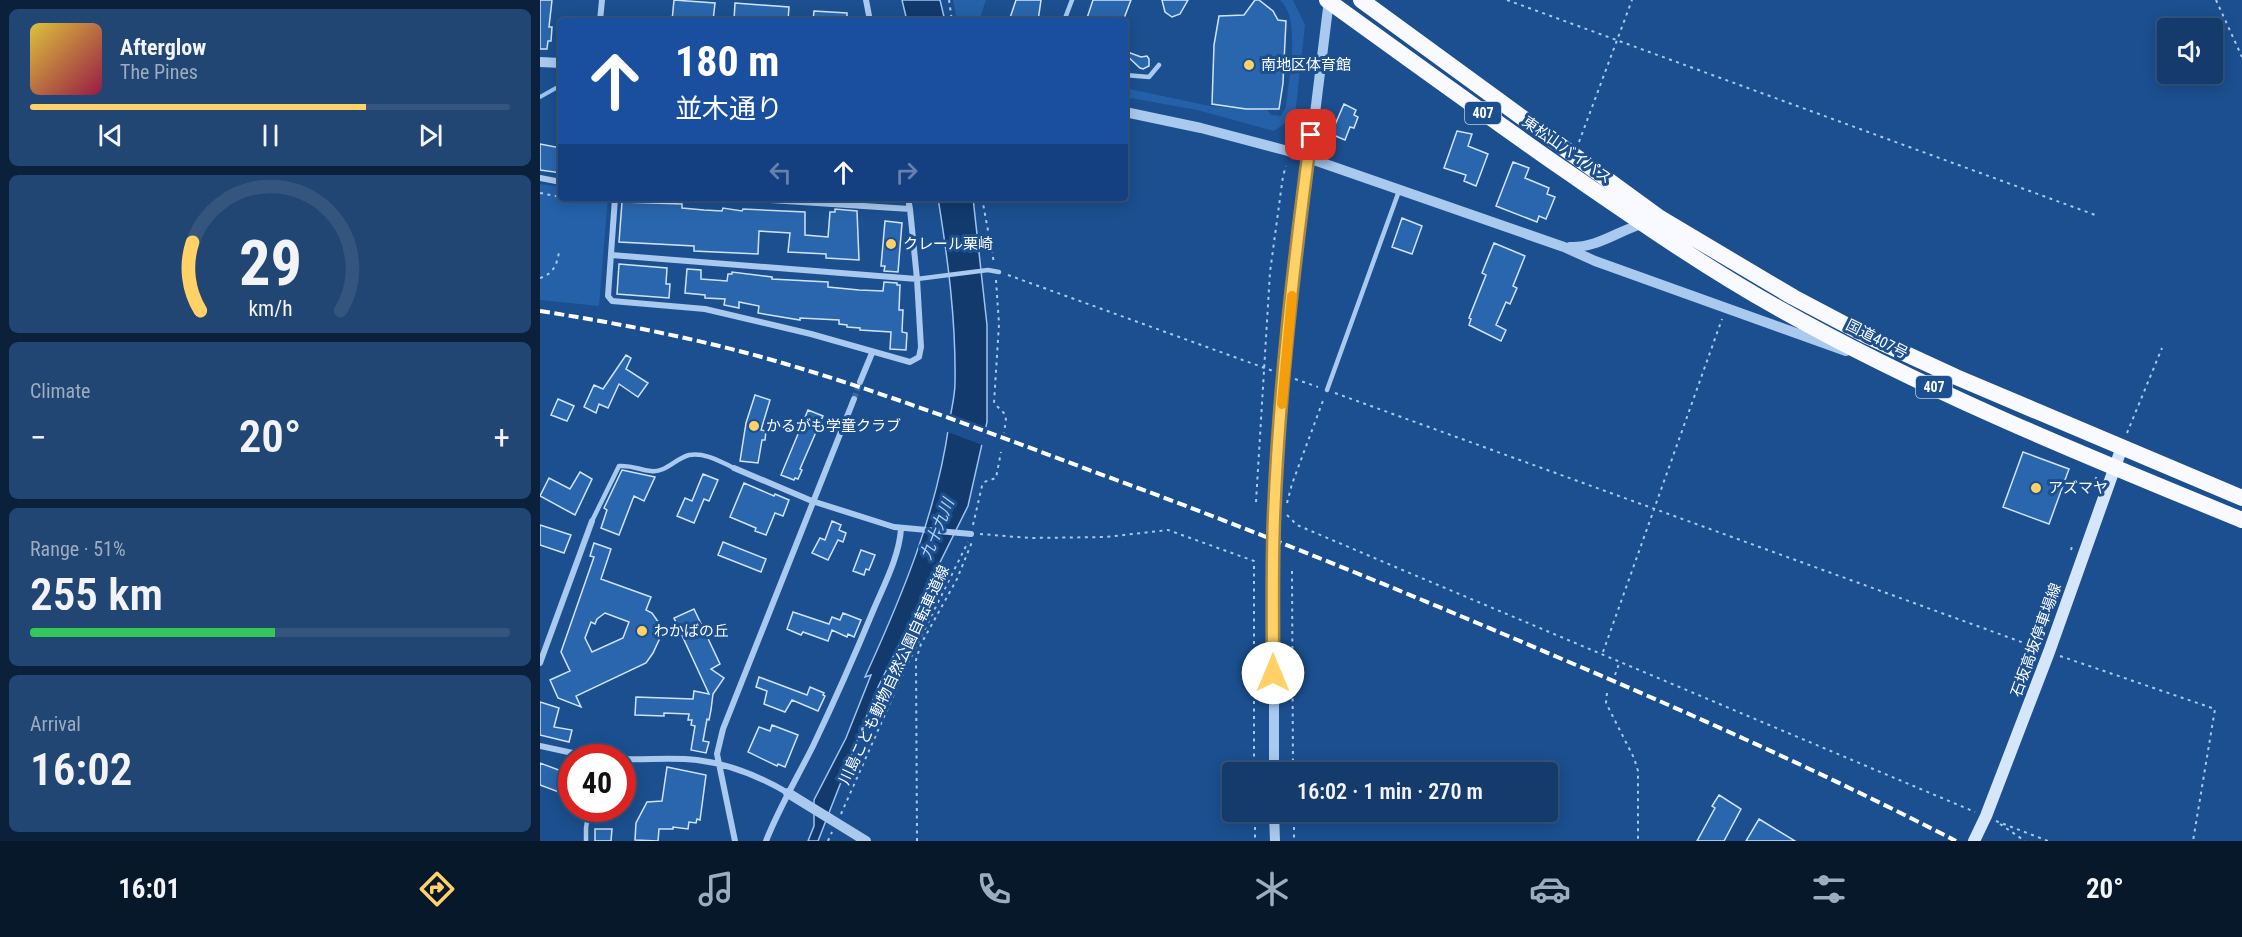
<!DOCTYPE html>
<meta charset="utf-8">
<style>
:root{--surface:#143b6b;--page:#214673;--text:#f1f3f6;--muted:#9dadc1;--line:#33557e;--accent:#ffd166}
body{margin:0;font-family:"Roboto Condensed","Noto Sans JP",sans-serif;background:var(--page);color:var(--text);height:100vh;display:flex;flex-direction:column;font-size:22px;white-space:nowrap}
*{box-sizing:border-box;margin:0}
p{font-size:20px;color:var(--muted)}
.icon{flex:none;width:33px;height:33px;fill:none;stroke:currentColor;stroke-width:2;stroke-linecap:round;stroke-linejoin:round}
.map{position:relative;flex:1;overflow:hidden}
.panel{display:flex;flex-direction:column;gap:9px;padding:9px;background:#0b203b;width:540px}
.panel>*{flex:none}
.top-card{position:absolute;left:18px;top:18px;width:570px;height:183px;border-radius:6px;box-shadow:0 3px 15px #0003,0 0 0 2px var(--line);background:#1a4fa0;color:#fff;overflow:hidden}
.controls{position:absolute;left:1617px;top:18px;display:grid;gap:12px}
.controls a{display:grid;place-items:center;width:66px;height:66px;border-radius:6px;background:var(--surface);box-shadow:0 3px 15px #0003,0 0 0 2px var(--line);font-size:30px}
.speed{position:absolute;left:18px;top:744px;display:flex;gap:12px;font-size:30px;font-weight:700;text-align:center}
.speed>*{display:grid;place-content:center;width:78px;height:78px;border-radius:50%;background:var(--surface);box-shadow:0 3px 15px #0003,0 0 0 2px var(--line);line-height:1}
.speed .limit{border:9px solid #d22;background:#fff;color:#111}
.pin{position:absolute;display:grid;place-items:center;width:51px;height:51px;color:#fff;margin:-26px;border-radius:12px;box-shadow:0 3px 9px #0006}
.me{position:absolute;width:66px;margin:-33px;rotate:0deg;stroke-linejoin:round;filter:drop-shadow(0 0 4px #0008)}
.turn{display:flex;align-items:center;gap:21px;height:126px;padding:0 18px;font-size:27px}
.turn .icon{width:78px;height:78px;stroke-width:2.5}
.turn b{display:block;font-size:42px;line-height:51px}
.lanes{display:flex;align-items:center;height:57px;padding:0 18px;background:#0003;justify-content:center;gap:30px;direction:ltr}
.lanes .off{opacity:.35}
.big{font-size:45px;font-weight:600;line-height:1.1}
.panel .card{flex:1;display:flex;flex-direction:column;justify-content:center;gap:9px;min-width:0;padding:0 21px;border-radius:9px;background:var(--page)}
.panel .dial{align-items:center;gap:0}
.dial svg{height:156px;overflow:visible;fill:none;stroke:var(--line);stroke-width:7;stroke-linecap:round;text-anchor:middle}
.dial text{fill:var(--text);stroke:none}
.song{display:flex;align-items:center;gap:18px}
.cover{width:72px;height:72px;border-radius:9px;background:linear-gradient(135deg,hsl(50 70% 55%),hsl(340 70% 35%))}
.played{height:6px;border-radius:3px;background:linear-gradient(90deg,var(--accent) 70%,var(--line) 70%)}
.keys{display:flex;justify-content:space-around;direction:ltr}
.heat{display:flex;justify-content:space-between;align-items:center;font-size:33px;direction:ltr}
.charge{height:9px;border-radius:4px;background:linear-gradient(90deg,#34c759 51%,var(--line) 0)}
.trip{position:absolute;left:682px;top:762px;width:336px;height:60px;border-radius:6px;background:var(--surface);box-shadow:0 3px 15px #0003,0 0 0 2px var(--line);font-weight:600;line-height:60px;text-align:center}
.tab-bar{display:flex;height:96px;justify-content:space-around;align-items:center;background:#08182b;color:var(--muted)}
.tab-bar .icon{width:42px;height:42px}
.tab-bar .selected{color:var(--accent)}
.tab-bar b{font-size:27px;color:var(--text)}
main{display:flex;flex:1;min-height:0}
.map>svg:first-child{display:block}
.green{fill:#2461a8}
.water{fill:#123a6d;stroke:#9cc4f0;stroke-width:1.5}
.pier{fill:#1b4f8f}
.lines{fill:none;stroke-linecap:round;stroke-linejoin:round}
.stream{stroke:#9cc4f0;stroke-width:4}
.building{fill:#2a66ad;stroke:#cfe3fa;stroke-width:1.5;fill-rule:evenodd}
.minor-tunnel{stroke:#3d69a0;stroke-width:6;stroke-dasharray:6 3;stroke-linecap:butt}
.path{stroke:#a9c9ee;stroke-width:2;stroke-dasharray:3 4.5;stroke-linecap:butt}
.service{stroke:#a9c9ee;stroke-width:4.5}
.minor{stroke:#a9c9ee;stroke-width:6}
.tertiary{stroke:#a9c9ee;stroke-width:10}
.secondary{stroke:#d6e6fa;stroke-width:12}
.trunk{stroke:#f8faff;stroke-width:16}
.rail{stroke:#fff;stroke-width:4;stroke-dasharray:10 4.5;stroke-linecap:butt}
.tertiary-bridge{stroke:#a9c9ee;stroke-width:10}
.route-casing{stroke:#a68842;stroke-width:15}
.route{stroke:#ffd166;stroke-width:10}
.slow{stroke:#f59e0b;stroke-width:10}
.poi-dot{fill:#ffd166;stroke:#1b4f8f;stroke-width:2}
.labels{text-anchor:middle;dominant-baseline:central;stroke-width:6;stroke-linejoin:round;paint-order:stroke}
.shield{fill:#1b4f8f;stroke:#bbcadd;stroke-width:1.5}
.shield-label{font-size:14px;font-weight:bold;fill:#fff}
.poi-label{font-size:15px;fill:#fff;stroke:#1b4f8f;text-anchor:start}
.street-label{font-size:15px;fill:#fff;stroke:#1b4f8f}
.water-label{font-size:16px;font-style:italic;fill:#b5d3f5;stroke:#1b4f8f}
</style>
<main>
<section class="panel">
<div class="card">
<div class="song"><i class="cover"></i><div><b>Afterglow</b><p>The Pines</p></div></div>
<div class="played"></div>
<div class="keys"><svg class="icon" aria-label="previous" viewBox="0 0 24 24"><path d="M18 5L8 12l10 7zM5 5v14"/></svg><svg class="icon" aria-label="pause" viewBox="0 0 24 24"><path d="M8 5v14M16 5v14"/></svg><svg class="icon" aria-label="next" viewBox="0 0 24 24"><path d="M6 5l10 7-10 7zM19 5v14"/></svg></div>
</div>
<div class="card dial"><svg viewBox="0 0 100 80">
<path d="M14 69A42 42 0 1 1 86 69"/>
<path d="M14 69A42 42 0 0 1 10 34" stroke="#ffd166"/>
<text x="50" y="56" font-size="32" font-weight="700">29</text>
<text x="50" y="72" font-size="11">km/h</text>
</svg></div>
<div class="card"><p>Climate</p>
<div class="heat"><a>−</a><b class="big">20°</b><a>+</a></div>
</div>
<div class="card"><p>Range · 51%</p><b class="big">255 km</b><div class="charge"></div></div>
<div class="card"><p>Arrival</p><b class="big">16:02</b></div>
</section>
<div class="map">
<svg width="1702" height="841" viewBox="0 0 1702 841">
<rect width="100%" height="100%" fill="#1b4f8f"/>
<!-- green -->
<path class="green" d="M413,0H446L439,21H417Z
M740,0H753L765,25L755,116L734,131L657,110L585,97V88L670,106L727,110L731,115L741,116L746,107C748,81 762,19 740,0Z
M0,184L21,187V198H68L59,306L0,300Z"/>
<!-- water -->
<path class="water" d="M362,0H400L405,21H367Z
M398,198H433L447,325V422L428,506L338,687L278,841H268L274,826V800L306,738L331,675L325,677C362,596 397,512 409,424C411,410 415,397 415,383C416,320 408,260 398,198Z"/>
<!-- pier -->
<path class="pier" d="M408,413L449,428L445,446L405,431Z"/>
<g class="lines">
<!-- stream -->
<path class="stream" d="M0,97L16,88H21"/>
</g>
<!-- building -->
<path class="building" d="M0,0H12L9,27H12L11,41H8L7,49H0Z
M134,0L175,3L173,21H132Z
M476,0H501L498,21H469Z
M553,0H591L583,21H546Z
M622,0H648L640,14L632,17L625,12Z
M715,0H719L733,11L738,20L746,21L743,83L739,109H706L672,104L674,45L679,16L704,15Z
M195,3L249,7L248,21L194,20Z
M274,11L307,13V21H273Z
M585,51L601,57L607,56L609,59V66L603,69L600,68L585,54Z
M804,104L816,110L814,115L818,117L814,128L810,127L805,140L791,134Z
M917,131L932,134L928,146L948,154L936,186L924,181L926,175L904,168Z
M0,144L21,148V173L0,170Z
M973,162L989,168L985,178L1009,188L1007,194L1015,197L1006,219L999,216L997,222L956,206Z
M82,202L142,204V208L164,210L182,211L183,208L202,211L203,209L265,212V235L288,237L290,212H295V209L317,211L319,260L286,258V254L248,252L250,233L219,231L218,254L154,251V246L79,242Z
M862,218L882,226L872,254L852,247Z
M345,221L362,223L358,272L344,271L345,266H341Z
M954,243L985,256L973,286L977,288L970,304L966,302L956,325L966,330L961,341L929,325L931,319L929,318L946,275L942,273Z
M79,264L127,268L126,284H130L129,298L77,294Z
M147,269L161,270V279L187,281L188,274H192V272L232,277V279L288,282V287L319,290L343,291L344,282L357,283V285H360L359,310H363L362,332L367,333L366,350L350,349L351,332L320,330V328L307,327V325L299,324V320L260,318V320L218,313L219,306L199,302V308L184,305L185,299L165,298V295L145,293Z
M86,355L91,358L86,369L108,383L98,397L79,384L68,408L59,404L56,413L44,407L54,385L63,389Z
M215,395L230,400L221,430L226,431L225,440H222L218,463L200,461L206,423Z
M18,399L34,406L27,421L11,415Z
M268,410L283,416L260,469L262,470L258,479L255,478L254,480L241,475Z
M1483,452L1529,469L1509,524L1463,507Z
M82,470L115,477L104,501L94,496L79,535L61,528L67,510L64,508Z
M40,472L52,479L35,515L0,496L9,478L30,489Z
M163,474L178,480L169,501L164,499L154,523L137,516L145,498L152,501Z
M204,483L234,496L235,494L249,500L243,516L235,513L226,535L215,531L216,528L190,517Z
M292,521L301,525L299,530L306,533L303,542L298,540L288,560L272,553L280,538L285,540Z
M0,525L31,535L24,553L0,545Z
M183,542L226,559L221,572L178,555Z
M54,543L71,549L61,579L111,597L106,610L112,613L119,623V640L113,653L106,663L36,696L41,707L18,698L10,680L30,671L21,652L54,557L50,556ZM65,613L89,622L83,638L52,652L45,638L51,622L55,624L57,619Z
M321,550L335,555L329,570L326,569L324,575L313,571Z
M154,609L180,664L171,669L184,678L173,694L171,710L169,720L167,719L163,741L169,742L166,753L151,750L155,726L151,725L152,720H148L149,714L124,713V716L95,715L96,697L153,699L154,691L169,694L134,618Z
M253,612L289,624L292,617L300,620L303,613L321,620L314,637L308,634L307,637L292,630L288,641L263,632L261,635L247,629Z
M219,677L267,695L270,687L284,693L283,695L285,696L278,711L252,700L245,712L224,704L227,691L216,687Z
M0,702L19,708L14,727L32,730L29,742L0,735Z
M232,725L258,735L245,767L238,764L237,766L208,752L219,727L230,731Z
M29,758H32V797L0,785V763L24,772Z
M127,767L166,775L160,820L157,819L156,823L149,822L148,829L133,827V829H119L118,841L95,840L96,823L107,802L122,801Z
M1179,795L1201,809L1184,841H1157L1175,808L1172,806Z
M1219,819L1255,841H1206Z
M55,829H72L71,841H55Z"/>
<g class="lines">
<!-- minor-tunnel -->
<path class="minor-tunnel" d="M314,399L320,382"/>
<!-- path -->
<path class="path" d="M409,0L412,21
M967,0L1558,216
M1676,0L1702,57
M1039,142L1092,0
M0,193L21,197
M442,198L454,263
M468,275L733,371
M0,278C13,274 17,265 19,252
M456,280L459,324L454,403C468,418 467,411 464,433
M755,379L778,387
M795,393L1498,648
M1587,433L1622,348
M1553,487L1557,475
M716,502L730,272L743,176L746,166
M747,503L752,484L784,398
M747,515L757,525L846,563L1435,812
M433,525L442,486L444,482L456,478L461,452
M440,534L490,538L566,537L628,530L714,561V772
M1531,550L1533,543
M752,571L753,772
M1063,652L1182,319
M1520,656L1675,709L1653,841
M1075,675L1080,661
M1067,693L1066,703L1094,758L1098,771V841
M715,812V841
M754,812V841
M301,814L366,667L428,542
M1456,821L1508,841
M1460,824L1485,841
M288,841L292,832
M377,841L376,660L381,644L417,579L432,542"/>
<!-- service -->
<path class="service" d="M524,21L532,0
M585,75L609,77L619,65
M377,279L448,270L459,272
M787,390L859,191
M52,521L79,466C93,465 99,470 111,471C126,473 136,458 149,455C165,452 181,462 194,468
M46,841V828L49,808"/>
<!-- minor -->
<path class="minor" d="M326,0L330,21
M60,21L62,0
M0,178L21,182
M75,198L68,296L72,301L165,309L271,334L370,362L379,357L381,347L377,279L370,209
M198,198L370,209L368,198
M71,255L377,279
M320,382L332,353
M194,468L272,501L354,527L431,534
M0,663L52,521
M0,746L56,758
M82,759C107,760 133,757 157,760C189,764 221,777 248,793
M195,841L177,754L183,729L314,399
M226,841C239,808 257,778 273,746C294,702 314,657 333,611C344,585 359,557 361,529"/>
<!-- tertiary -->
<path class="tertiary" d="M0,62L21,63
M585,112L661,128L748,151L1024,247L1055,261L1306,351
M1030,247C1058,248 1079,230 1105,223
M750,316L789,0
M734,759V772
M248,793L326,841
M734,812L735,841"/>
<!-- secondary -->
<path class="secondary" d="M1434,841L1446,816L1509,652L1582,447"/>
<!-- trunk -->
<path class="trunk" d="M787,0C863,55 939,110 1016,164C1089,214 1161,265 1238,308C1385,391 1546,456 1702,520
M821,0L1120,218L1253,297L1325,335L1416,377L1702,498"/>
<!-- rail -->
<path class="rail" d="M0,311C83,324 165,340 246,364C365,399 481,445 598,488C741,541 882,599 1022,659C1156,716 1286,774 1416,841"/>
<!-- tertiary-bridge -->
<path class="tertiary-bridge" d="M734,759V517L740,421L750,316"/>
</g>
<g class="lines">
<!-- route casing -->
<g class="route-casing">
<path id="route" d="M733,673C733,621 732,569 734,517C739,390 754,262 771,135"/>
</g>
<!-- route -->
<use href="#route" class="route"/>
<!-- slow -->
<path class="slow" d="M742,404L752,296"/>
</g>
<!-- markers -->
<g class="poi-dot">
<circle cx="709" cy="65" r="6"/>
<circle cx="351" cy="244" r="6"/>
<circle cx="214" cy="426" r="6"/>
<circle cx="1496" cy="488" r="6"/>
<circle cx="102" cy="631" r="6"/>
</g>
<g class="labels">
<!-- shield labels -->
<g class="shield">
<rect x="925" y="102" width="36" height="22" rx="4.5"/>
<rect x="1376" y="376" width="36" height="22" rx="4.5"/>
</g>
<g class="shield-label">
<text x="943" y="113">407</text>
<text x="1394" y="387">407</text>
</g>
<!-- poi labels -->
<g class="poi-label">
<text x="721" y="65">南地区体育館</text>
<text x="363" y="244">クレール栗崎</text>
<text x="226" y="426">かるがも学童クラブ</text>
<text x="1508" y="488">アズマヤ</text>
<text x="114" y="631">わかばの丘</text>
</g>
<!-- street labels -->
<g class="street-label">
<text transform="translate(1027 150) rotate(35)">東松山バイパス</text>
<text transform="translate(1337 339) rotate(27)">国道407号</text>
<text transform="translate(1496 640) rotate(-70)">石坂高坂停車場線</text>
<text transform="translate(354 675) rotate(-65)">川島こども動物自然公園自転車道線</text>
</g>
<!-- water labels -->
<g class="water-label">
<text transform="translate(397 529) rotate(-68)">九十九川</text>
</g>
</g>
</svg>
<div class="controls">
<a><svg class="icon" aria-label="sound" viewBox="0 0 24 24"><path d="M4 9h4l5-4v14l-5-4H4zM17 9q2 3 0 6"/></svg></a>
</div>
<div class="speed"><div class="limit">40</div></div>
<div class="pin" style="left:771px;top:135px;background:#d93025"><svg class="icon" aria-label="arrive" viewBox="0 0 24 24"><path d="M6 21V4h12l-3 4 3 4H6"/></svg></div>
<svg class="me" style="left:733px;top:673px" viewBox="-20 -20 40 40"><circle r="19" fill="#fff"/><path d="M0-13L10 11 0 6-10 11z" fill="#ffd166"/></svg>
<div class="trip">16:02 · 1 min · 270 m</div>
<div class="top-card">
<div class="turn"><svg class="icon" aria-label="ahead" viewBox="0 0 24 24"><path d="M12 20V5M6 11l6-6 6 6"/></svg><div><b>180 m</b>並木通り</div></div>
<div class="lanes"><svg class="icon off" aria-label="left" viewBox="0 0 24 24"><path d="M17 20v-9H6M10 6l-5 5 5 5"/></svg><svg class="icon" aria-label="ahead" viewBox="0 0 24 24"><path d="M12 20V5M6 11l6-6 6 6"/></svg><svg class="icon off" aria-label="right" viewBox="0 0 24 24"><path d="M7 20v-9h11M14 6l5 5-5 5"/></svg></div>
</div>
</div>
</main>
<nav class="tab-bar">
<b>16:01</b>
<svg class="icon selected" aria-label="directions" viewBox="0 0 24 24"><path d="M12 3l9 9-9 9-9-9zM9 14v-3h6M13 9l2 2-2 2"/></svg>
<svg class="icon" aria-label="music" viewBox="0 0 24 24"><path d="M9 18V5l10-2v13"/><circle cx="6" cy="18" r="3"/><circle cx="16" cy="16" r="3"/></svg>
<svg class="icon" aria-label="phone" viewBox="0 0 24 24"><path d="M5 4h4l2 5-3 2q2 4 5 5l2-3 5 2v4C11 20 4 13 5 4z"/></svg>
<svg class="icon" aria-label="climate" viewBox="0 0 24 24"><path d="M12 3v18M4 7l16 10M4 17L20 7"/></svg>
<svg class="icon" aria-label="car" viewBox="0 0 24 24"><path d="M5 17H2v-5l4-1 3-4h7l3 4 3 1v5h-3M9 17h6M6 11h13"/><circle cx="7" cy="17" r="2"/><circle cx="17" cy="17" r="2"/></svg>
<svg class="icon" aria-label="filters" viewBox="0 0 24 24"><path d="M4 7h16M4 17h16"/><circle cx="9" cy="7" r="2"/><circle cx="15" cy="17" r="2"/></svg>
<b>20°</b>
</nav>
